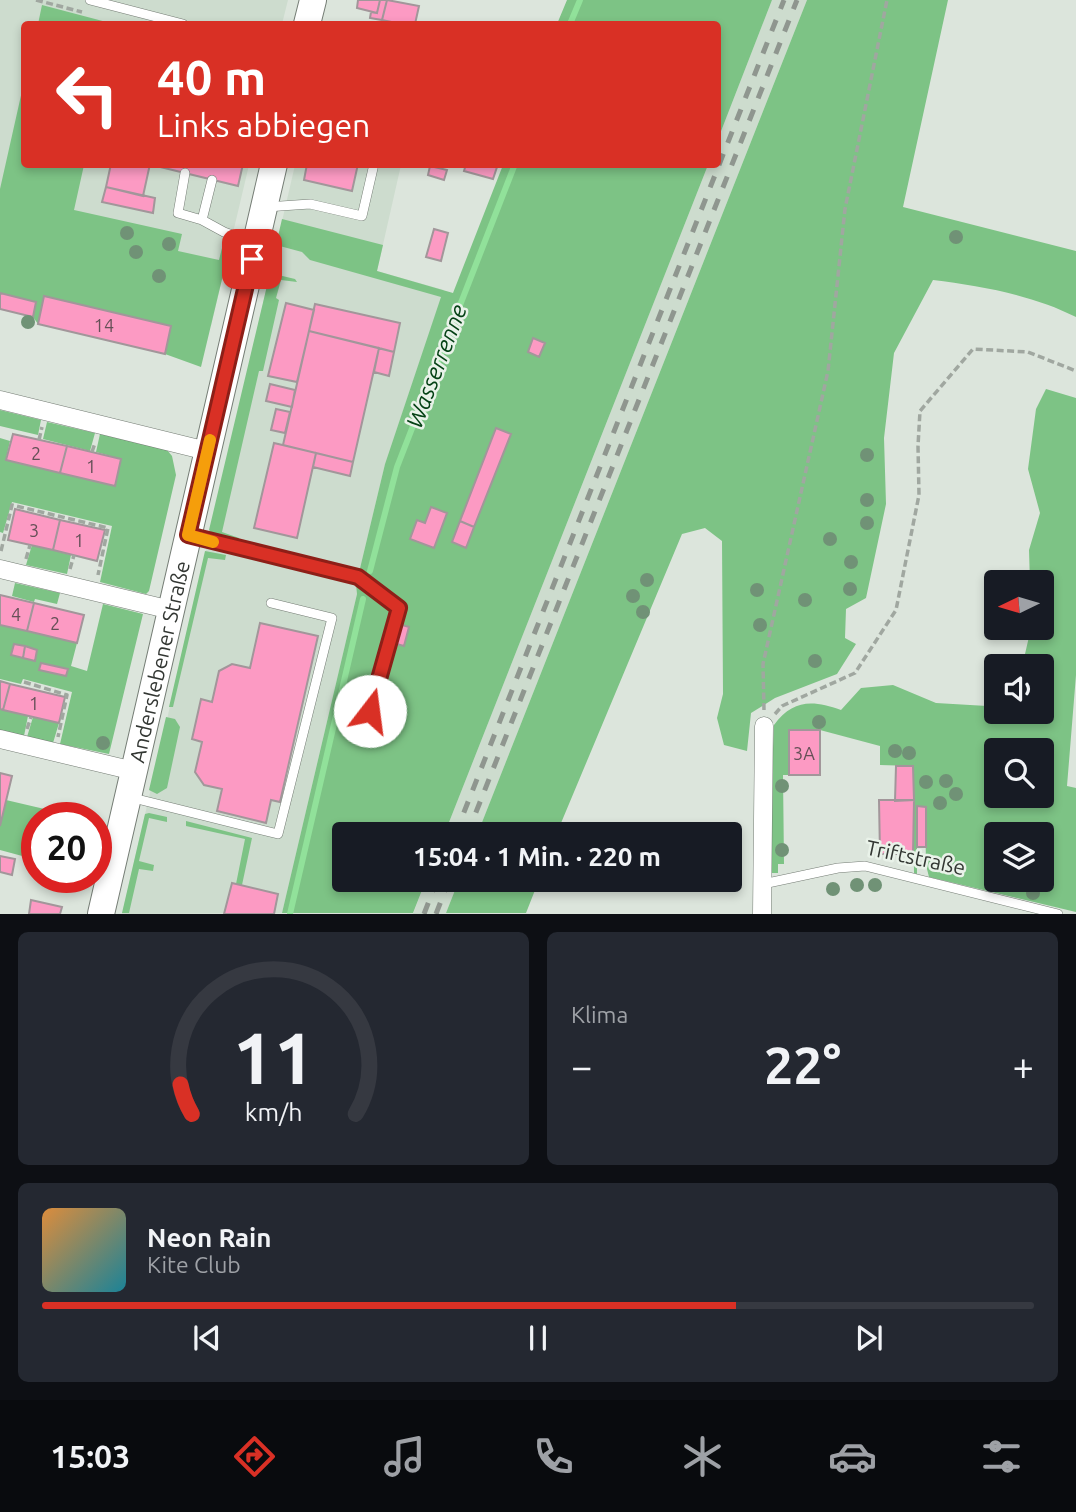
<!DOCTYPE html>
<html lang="de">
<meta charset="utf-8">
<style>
:root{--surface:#171b24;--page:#242831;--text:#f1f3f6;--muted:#9ea1a6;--line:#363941;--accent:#d93025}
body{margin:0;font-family:Ubuntu,sans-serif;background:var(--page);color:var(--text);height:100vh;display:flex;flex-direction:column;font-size:26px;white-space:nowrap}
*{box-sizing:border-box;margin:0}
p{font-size:23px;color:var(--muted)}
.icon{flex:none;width:38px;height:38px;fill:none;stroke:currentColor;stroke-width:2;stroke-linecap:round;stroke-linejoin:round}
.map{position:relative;height:914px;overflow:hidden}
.details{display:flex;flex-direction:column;gap:18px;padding:18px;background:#0d0f14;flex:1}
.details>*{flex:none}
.top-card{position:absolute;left:21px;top:21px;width:700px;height:147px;border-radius:7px;box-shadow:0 4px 10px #0003;background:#d93025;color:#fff;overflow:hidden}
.needle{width:46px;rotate:265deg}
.fabs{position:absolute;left:984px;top:570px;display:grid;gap:14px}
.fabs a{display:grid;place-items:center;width:70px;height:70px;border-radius:7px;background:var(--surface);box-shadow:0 4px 10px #0003;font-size:35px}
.speed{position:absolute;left:21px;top:802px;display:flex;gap:14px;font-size:35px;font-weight:700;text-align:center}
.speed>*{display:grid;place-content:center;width:91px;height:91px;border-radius:50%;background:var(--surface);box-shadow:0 4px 10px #0003;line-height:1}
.speed .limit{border:10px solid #d22;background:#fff;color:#111}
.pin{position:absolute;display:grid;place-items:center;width:60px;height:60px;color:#fff;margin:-30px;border-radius:14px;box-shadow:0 4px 10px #0006}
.me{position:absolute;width:77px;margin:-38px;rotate:15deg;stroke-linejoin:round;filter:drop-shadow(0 0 5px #0008)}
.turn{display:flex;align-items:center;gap:24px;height:147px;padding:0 21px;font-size:32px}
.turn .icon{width:91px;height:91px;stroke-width:2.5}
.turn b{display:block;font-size:49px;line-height:60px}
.big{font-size:52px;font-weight:700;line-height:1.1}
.details .card{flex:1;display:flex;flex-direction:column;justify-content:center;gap:10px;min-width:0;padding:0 24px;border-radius:10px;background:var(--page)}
.details .dial{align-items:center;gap:0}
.dial svg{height:182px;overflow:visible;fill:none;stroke:var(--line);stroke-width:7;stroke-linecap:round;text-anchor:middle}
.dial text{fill:var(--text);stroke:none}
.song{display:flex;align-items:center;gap:21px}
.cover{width:84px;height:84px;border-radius:10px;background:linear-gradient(135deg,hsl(30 70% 55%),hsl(190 70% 35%))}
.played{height:7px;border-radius:4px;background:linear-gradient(90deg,var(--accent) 70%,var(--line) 70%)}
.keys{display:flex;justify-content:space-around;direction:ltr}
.heat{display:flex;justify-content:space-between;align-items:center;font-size:38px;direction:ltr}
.details .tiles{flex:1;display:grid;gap:18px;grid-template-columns:1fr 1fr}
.card:last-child{grid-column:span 2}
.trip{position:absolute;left:332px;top:822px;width:410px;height:70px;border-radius:7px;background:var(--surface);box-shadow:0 4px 10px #0003;font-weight:700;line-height:70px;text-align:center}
.tabs{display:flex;height:112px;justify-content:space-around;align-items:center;background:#090b0e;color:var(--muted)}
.tabs .icon{width:49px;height:49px}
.tabs .selected{color:var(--accent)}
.tabs b{font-size:32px;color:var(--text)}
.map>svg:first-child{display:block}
.built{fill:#cddcce}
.green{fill:#7dc385;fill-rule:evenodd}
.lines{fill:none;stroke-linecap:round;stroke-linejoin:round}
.stream{stroke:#91e19a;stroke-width:6}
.building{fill:#fc9ac3;stroke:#a2969a;stroke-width:2}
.service-casing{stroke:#757d75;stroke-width:10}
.minor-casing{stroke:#757d75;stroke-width:19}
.primary-casing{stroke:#757d75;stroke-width:28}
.path{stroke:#a0a7a0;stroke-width:3.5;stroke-dasharray:7 3.5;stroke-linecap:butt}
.service{stroke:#fff;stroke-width:9}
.minor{stroke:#fff;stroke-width:18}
.primary{stroke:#fff;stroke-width:26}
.rail{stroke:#8f968f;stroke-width:5;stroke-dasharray:12 12;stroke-linecap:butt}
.tree{fill:#709276}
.route-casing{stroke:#8d1f18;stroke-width:18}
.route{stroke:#d93025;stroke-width:12}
.slow{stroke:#f59e0b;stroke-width:12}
.labels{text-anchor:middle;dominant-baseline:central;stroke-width:5;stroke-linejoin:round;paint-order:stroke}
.number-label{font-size:18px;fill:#655057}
.street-label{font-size:21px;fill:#333733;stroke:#e9f2e9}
.water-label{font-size:23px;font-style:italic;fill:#054215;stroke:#e9f2e9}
</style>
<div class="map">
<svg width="1076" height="914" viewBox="0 0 1076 914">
<rect width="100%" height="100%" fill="#dce5dc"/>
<!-- built -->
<path class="built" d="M0,0H288L282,24H24V164L249,165L211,326L0,277Z
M772,0H807L477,835H444L708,165L718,164V139Z
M295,165H401L377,271L444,290L385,464L356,585L357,594L282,913L122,914Z
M426,880H459L446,913L413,914Z"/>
<!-- green -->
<path class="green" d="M567,0H772L718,139V24H557Z
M807,0H948L903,207L1076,251V317C1033,295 981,286 933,280L894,353L884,438L886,504L866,598L846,609L845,638L856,644L837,674L775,698L751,713L747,751L724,745L717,718L723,694L722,541L705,528L682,534L556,835H477Z
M42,5L114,24H38Z
M24,82V164L84,165L74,210L182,234L178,251L219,260L223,244L229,250L201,367L165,354L171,326L44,296L38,324L33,317L36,302L0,293V189Z
M503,165H708L444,835H345V880H426L413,913H282L357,594L356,585L385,464L441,297L310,260L302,252L276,245L282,219L383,245L377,271L453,293Z
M270,273L295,279L297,282L281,280L276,298L279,300L263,371H259L222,532L239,538L238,542C228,540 215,539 209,530Z
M1046,389L1076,398V675L1067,786L1076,788V912L929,877L926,865L925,807H917V874L914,873L913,766L880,765V746L820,730H789V775H783L784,864H778V873H772L768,864L774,725C793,699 813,700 841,710L861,688L893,685L936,703L987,706L996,700V712H1041V667H1022L1031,628H1041V583H1030L1029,550L1040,513L1028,469L1036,409ZM996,751H1041V796H996ZM996,835H1041V880H996Z
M0,410L41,420L38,435L0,426Z
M47,422L95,433L90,451L43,439Z
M100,434L167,450L172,456L176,475L149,591L146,594L100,582L112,526L12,502L3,533L0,532V438L10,441L6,459H121L96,452Z
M32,545L71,555L67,574L26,565Z
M205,551L226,555L225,560L208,558L173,707H169Z
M15,583L60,593L57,604L35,599L34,602L12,596Z
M103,604L143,614L109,754L60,744L72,692L23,679L21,684L0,679V625L77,643L71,666L87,671Z
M0,709L28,716L24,736L0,730Z
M33,717L59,723L53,743L27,737Z
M166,717L175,719L180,727L167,788L157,794L149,790Z
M6,800L53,811L52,817H37V860L0,850V826Z
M149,813L167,817V822L149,818L139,861L154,865L153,871L139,869L129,913H122L145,814Z
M186,821L252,838L242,885L236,884L245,839L186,826Z
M459,880H539L526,913H446Z"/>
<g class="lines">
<!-- stream -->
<path class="stream" d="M570,24L580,0
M370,571L397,467L515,164
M290,914L363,599"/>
</g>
<!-- building -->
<path class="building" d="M358,0H380L377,13L357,8Z
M380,0H387L382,20L370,18L371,12L377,13Z
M387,0L419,6L415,24H401L382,20Z
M111,164H150L143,196L106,187Z
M148,164H243L238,186Z
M307,164H358L352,191L304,180Z
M466,164H498L493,179L464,171Z
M430,166L447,170L444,180L428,175Z
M106,187L155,198L153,213L102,202Z
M434,229L448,233L441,261L426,257Z
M0,293L36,302L33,317L0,309Z
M44,296L171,326L165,354L38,324Z
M286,303L314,310L297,382L268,376Z
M315,304L400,323L394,352L309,331Z
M309,331L379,348L353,462L283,445Z
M533,338L545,343L539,357L528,352Z
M379,348L394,352L389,376L374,372Z
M270,384L295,390L292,407L266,401Z
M276,409L290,412L285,433L271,430Z
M496,428L511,434L474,527L460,521Z
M13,434L67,446L60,473L6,460Z
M274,443L316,453L297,538L254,528Z
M67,446L121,459L115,486L60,473Z
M316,453L353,462L350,476L313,467Z
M431,507L447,513L434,548L410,539L417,520L425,523Z
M15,509L60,520L53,550L8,540Z
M60,520L105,530L97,561L53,550Z
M460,521L474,527L466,548L452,542Z
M0,595L34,603L27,631L0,625Z
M34,603L84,615L77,643L27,631Z
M260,623L318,636L280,802L271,800L266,823L217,811L222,789L204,785L195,772L202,742L192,739L201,699L212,702L219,671L232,664L250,668Z
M399,624L409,627L404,646L393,643Z
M14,644L25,646L23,658L11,655Z
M25,646L37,650L35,661L23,658Z
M41,663L68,669L66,676L39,670Z
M0,681L10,684L3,710L0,709Z
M10,684L65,697L59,723L3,710Z
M789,730H820V775H789Z
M896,766H913L914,800L895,801Z
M0,773L12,776L0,826Z
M879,800H914L913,854H880Z
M917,806L926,807V847H917Z
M0,856L15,859L12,875L0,872Z
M232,883L278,894L274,914H224Z
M31,900L62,907L60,914H29Z"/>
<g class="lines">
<!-- service casing -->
<g class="service-casing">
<path id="service" d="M90,0L183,24
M185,173L178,213L202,220
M212,180L202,220L224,232L254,243
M266,207L310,204L362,216L374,164
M190,535L358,577L399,608L370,711
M129,797L278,834L332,618L271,603
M763,884L838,868L865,866L1058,914"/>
</g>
<!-- minor casing -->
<g class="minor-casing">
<path id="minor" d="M0,400L207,451
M0,569L171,610
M0,739L134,771
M762,914L764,726"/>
</g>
<!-- primary casing -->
<g class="primary-casing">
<g id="primary">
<path d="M307,24L313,0"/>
<path id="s1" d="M101,914L274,164"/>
</g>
</g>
<!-- path -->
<path class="path" d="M36,0L82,12
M39,440L42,427
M92,452L95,443
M1,551L12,505L108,528L98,575
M26,559L30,545
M70,569L74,555
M24,682L67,695L58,737
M764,710L763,664L828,371L845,209L887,0
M775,714L782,706L855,673L896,610L919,495L918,446L920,411L973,349L1028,352L1076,371
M27,729L31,717"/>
<!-- service -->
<use href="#service" class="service"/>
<!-- minor -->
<use href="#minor" class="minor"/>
<!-- primary -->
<use href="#primary" class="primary"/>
<!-- rail -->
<path class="rail" d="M455,835L784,0
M467,835L797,0
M424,914L437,880
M436,914L449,880"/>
</g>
<!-- trees -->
<g class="tree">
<circle cx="127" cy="233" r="7"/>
<circle cx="956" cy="237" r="7"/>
<circle cx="169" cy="244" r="7"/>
<circle cx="136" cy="252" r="7"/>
<circle cx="159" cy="276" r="7"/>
<circle cx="28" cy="322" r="7"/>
<circle cx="867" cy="455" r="7"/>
<circle cx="867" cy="500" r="7"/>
<circle cx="867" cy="523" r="7"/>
<circle cx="830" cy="539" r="7"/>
<circle cx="851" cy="562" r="7"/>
<circle cx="647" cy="580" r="7"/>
<circle cx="850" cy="589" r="7"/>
<circle cx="757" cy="590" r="7"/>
<circle cx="633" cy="596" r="7"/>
<circle cx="805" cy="600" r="7"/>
<circle cx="643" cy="612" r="7"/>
<circle cx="760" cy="625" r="7"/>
<circle cx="815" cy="661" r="7"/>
<circle cx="819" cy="722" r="7"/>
<circle cx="103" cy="743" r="7"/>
<circle cx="895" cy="751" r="7"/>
<circle cx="909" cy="753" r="7"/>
<circle cx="946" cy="781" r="7"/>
<circle cx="926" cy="782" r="7"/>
<circle cx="782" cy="786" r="7"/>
<circle cx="956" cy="794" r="7"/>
<circle cx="940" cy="803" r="7"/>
<circle cx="782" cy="850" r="7"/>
<circle cx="857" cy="885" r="7"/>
<circle cx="875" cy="885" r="7"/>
<circle cx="833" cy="889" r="7"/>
<circle cx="1033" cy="893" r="7"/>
</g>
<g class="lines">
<!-- route casing -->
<g class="route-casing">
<path id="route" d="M252,259L188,535L358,577L399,608L370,711"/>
</g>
<!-- route -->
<use href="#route" class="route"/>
<!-- slow -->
<path class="slow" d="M210,440L188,535L213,542"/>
</g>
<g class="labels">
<!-- number labels -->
<g class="number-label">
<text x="104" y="325">14</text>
<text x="36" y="453">2</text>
<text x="91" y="466">1</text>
<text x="34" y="530">3</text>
<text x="79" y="540">1</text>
<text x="16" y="614">4</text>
<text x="55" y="623">2</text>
<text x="34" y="703">1</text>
<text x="804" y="753">3A</text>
</g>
<!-- street labels -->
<g class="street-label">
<text stroke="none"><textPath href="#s1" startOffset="259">Anderslebener Straße</textPath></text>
<text transform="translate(916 857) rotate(12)">Triftstraße</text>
</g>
<!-- water labels -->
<g class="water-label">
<text transform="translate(436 366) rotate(-69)">Wasserrenne</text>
</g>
</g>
</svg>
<div class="fabs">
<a><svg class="needle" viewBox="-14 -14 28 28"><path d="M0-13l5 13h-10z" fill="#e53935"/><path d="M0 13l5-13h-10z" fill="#9ea1a6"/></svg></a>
<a><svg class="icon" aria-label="sound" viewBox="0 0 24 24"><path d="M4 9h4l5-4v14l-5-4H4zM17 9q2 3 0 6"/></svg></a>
<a><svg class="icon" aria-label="search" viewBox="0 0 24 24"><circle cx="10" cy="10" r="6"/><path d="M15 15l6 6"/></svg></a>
<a><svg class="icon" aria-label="layers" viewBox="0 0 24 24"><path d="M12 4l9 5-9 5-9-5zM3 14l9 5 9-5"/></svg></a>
</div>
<div class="speed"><div class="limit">20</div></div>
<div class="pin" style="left:252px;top:259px;background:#d93025"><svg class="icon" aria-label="arrive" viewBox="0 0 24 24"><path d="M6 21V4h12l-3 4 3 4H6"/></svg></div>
<svg class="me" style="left:370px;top:711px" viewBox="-20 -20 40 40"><circle r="19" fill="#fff"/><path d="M0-13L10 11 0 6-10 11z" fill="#d93025"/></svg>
<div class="trip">15:04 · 1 Min. · 220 m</div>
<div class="top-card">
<div class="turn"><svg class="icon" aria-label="left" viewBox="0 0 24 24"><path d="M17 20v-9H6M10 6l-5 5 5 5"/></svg><div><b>40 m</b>Links abbiegen</div></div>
</div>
</div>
<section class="details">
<div class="tiles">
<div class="card dial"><svg viewBox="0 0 100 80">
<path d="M14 69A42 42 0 1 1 86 69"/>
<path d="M14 69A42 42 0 0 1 9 56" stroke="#d93025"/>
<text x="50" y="56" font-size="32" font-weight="700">11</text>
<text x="50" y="72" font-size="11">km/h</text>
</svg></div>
<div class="card"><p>Klima</p>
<div class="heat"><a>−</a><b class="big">22°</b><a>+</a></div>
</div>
<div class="card">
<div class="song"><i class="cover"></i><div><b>Neon Rain</b><p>Kite Club</p></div></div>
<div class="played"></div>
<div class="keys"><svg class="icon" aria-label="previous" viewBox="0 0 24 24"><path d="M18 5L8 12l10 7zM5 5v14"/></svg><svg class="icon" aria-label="pause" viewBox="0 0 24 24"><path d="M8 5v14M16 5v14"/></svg><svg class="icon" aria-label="next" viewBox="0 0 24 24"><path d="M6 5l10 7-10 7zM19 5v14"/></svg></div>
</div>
</div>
</section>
<nav class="tabs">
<b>15:03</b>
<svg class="icon selected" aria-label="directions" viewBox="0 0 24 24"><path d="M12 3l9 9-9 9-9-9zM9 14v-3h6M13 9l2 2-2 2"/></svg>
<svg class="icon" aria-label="music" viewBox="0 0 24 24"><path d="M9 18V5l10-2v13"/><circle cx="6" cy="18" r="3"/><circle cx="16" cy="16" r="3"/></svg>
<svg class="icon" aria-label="phone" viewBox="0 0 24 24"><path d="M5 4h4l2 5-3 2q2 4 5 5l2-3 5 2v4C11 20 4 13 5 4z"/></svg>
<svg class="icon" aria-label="climate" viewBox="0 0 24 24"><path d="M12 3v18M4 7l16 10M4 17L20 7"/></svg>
<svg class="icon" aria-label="car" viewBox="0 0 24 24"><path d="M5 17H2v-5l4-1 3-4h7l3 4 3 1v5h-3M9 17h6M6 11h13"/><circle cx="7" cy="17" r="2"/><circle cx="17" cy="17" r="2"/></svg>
<svg class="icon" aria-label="filters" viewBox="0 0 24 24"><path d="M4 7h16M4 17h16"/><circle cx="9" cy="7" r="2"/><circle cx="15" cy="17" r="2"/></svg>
</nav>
